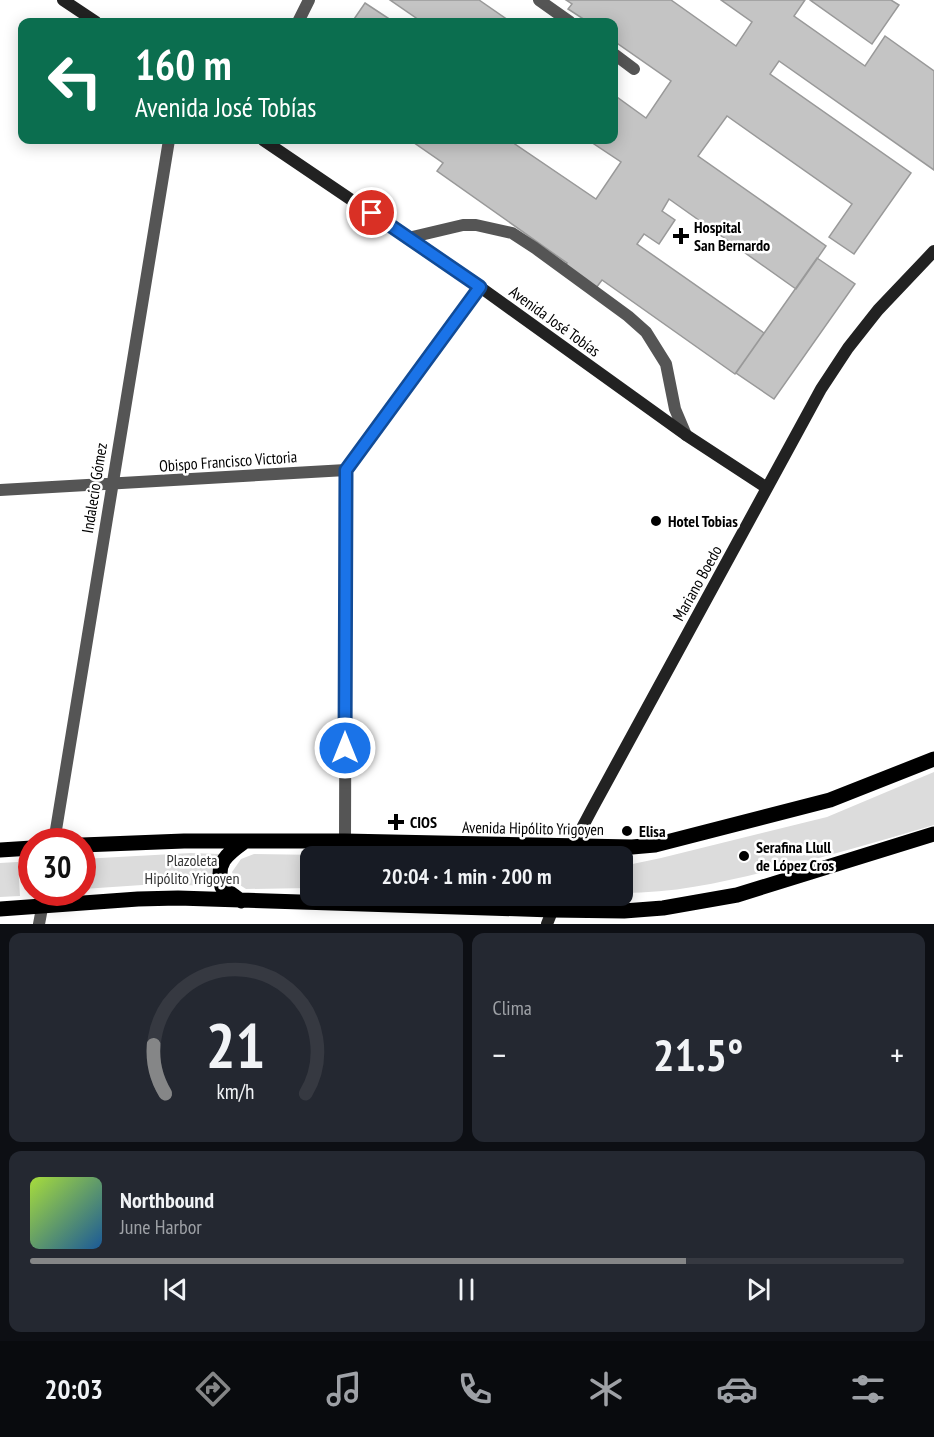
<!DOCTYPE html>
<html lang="es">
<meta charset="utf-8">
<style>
:root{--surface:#171b24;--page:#242831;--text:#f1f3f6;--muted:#9ea1a6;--line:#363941;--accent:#858687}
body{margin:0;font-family:"PT Sans Narrow",sans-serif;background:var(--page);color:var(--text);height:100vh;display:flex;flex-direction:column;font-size:22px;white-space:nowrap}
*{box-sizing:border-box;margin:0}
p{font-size:20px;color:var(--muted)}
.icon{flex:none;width:33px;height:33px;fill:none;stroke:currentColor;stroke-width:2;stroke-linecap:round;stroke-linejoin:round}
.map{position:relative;height:924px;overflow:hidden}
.drawer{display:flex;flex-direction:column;gap:9px;padding:9px;background:#0d0f14;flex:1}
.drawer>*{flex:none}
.hud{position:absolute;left:18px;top:18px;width:600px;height:126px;border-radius:12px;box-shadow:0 3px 15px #0003;background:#0b6e4f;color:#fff;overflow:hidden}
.speed{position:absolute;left:18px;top:828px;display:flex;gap:12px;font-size:30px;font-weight:700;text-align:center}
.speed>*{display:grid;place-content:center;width:78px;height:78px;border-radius:50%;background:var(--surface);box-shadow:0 3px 15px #0003;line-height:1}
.speed .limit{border:9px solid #d22;background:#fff;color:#111}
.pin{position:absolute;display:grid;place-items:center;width:51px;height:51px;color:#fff;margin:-26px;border:3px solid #fff;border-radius:50%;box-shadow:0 2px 6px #0007}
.me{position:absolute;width:66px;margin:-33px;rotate:0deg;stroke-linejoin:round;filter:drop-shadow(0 0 4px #0008)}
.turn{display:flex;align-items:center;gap:21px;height:126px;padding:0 18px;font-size:27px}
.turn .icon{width:78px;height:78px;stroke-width:2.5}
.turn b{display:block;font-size:42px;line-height:51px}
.big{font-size:45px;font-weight:600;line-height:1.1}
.drawer .card{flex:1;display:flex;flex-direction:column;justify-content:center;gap:9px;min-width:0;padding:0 21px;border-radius:12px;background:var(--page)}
.drawer .dial{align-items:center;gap:0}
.dial svg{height:156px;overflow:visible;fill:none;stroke:var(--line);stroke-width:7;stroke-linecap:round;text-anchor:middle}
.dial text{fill:var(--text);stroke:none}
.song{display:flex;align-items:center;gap:18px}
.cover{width:72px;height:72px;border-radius:9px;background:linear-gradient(135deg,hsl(80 70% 55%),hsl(210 70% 35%))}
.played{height:6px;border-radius:3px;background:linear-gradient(90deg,var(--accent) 75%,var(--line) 75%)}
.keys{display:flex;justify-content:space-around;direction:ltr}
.heat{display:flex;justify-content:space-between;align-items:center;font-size:33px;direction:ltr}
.drawer .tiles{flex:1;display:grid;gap:9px;grid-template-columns:1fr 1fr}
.card:last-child{grid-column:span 2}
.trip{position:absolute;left:300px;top:846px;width:333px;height:60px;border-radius:12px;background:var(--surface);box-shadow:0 3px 15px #0003;font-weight:600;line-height:60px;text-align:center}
.dock{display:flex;height:96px;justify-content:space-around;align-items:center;background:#090b0e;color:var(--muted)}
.dock .icon{width:42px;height:42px}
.dock .on{color:var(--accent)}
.dock b{font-size:27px;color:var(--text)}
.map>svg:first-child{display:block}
.green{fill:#dcdcdc}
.building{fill:#c4c4c4;stroke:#999;stroke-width:1.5}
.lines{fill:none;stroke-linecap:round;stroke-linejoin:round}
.lane{stroke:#555;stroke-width:12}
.street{stroke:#555;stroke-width:12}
.secondary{stroke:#222;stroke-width:12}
.primary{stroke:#000;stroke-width:15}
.route-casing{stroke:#114b97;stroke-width:15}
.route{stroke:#1a73e8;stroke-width:10}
.poi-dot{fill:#000;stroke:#fff;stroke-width:2}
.labels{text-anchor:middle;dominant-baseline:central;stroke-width:5;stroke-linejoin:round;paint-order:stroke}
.poi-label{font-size:16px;font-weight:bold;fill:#000;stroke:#fff;text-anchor:start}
.street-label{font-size:16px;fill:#000;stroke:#fff}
.park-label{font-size:16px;fill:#333;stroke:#fff}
</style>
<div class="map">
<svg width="934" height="924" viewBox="0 0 934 924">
<rect width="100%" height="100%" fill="#fff"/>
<!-- green -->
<path class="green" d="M934,772V825C883,840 832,855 780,868C728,881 677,893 623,893V866L661,858L827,817Z
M191,853L220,854L213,863L211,886L157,884L83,889L82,859Z
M254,854L391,856H310V888L246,889L237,883L232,872L241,859Z
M18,862L20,896L0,897V863Z"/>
<!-- building -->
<path class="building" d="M390,0H479L511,22H422Z
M566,0H671L736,46L752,22L721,0H805L794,16L865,66L885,36L934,71V170L779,61L770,74L911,173L854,254L829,237L852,204L727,116L698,156L826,246L796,289L669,199L662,211L675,220L659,244L644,234L637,244L764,333L735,374L602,280L593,292L562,270L567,263L437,171L443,163L410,140H518L515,144L596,199L621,162L588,140H614V95L646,118L671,81L614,41V22H588L568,9L572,4Z
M810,0H891L899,5L872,44Z
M365,3L394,22H352Z
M817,258L855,284L774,399L736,373Z"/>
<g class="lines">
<!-- lane -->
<path class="lane" d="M539,0L570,22
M298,22L309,0
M614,54L634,69
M408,238L463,225H476L512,233L535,248L628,316L646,332L666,364L675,409L686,435"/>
<!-- street -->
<path class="street" d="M0,490L346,470
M345,841L346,470L480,287
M54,842L169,140
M39,924L45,892"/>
<!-- secondary -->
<path class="secondary" d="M63,0L96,22
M263,140L480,287L686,435L767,488
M573,856L583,826L592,809L821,389L848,348L878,310L934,251
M547,924L558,896"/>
<!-- primary -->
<path class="primary" d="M82,845L184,841H345L632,847L655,845L830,800L934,759
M0,850L32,848
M241,901L222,887C215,863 226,855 244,842
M0,909L138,899L178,898L552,910L624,911L663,908L737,895L934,834"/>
</g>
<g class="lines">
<!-- route casing -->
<g class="route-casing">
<path id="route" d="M345,748L346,470L480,287L372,213"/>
</g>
<!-- route -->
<use href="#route" class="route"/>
</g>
<!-- markers -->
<g class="poi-dot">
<path d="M678 227h6v6h6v6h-6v6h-6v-6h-6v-6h6z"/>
<circle cx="656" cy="521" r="6"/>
<path d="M393 813h6v6h6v6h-6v6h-6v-6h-6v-6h6z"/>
<circle cx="627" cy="831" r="6"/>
<circle cx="744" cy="856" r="6"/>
</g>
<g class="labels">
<!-- poi labels -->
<g class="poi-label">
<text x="694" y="227">Hospital<tspan x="694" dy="18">San Bernardo</tspan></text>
<text x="668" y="521">Hotel Tobias</text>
<text x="410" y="822">CIOS</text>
<text x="639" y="831">Elisa</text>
<text x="756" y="847">Serafina Llull<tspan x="756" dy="18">de López Cros</tspan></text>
</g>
<!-- street labels -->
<g class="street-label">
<text transform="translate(555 321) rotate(36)">Avenida José Tobías</text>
<text transform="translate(228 461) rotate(-4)">Obispo Francisco Victoria</text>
<text transform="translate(94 488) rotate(-81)">Indalecio Gómez</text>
<text transform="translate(697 583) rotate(-61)">Mariano Boedo</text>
<text transform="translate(533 828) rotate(1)">Avenida Hipólito Yrigoyen</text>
</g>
<!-- park labels -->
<g class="park-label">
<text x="192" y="860">Plazoleta<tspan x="192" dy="18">Hipólito Yrigoyen</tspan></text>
</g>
</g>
</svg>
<div class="speed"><div class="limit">30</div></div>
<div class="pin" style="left:372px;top:213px;background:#d93025"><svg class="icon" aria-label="arrive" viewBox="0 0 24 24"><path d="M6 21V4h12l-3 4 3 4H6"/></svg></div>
<svg class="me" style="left:345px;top:748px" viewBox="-20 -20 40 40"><circle r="17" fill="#1a73e8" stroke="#fff" stroke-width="3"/><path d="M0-11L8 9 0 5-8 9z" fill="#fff"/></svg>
<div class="trip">20:04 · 1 min · 200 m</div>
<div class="hud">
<div class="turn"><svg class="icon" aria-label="left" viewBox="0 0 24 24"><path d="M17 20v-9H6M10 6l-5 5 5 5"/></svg><div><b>160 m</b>Avenida José Tobías</div></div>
</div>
</div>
<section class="drawer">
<div class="tiles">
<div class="card dial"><svg viewBox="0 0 100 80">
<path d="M14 69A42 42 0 1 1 86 69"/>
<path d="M14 69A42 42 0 0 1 8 44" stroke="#858687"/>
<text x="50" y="56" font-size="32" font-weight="700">21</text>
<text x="50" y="72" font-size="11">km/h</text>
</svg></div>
<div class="card"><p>Clima</p>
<div class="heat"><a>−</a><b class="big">21.5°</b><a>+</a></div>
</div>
<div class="card">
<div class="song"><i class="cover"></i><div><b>Northbound</b><p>June Harbor</p></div></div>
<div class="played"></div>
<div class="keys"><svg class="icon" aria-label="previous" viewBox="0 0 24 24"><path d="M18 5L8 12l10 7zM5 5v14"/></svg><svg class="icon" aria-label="pause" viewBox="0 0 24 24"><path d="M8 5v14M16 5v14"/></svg><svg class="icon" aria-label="next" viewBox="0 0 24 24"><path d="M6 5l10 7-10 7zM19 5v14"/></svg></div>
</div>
</div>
</section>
<nav class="dock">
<b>20:03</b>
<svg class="icon on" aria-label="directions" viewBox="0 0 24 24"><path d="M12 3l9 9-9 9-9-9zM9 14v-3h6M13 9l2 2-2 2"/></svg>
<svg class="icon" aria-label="music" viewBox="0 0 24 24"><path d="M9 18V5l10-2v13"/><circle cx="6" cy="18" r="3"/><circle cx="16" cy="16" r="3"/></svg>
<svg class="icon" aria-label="phone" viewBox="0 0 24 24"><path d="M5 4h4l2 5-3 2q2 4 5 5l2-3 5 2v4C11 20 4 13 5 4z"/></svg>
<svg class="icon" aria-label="climate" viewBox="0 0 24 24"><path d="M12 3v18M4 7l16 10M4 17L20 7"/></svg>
<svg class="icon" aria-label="car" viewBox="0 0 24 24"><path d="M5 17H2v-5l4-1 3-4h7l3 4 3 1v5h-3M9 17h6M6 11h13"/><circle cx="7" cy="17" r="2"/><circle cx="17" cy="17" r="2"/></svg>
<svg class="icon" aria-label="filters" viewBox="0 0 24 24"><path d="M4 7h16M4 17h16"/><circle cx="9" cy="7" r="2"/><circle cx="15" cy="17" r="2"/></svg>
</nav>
